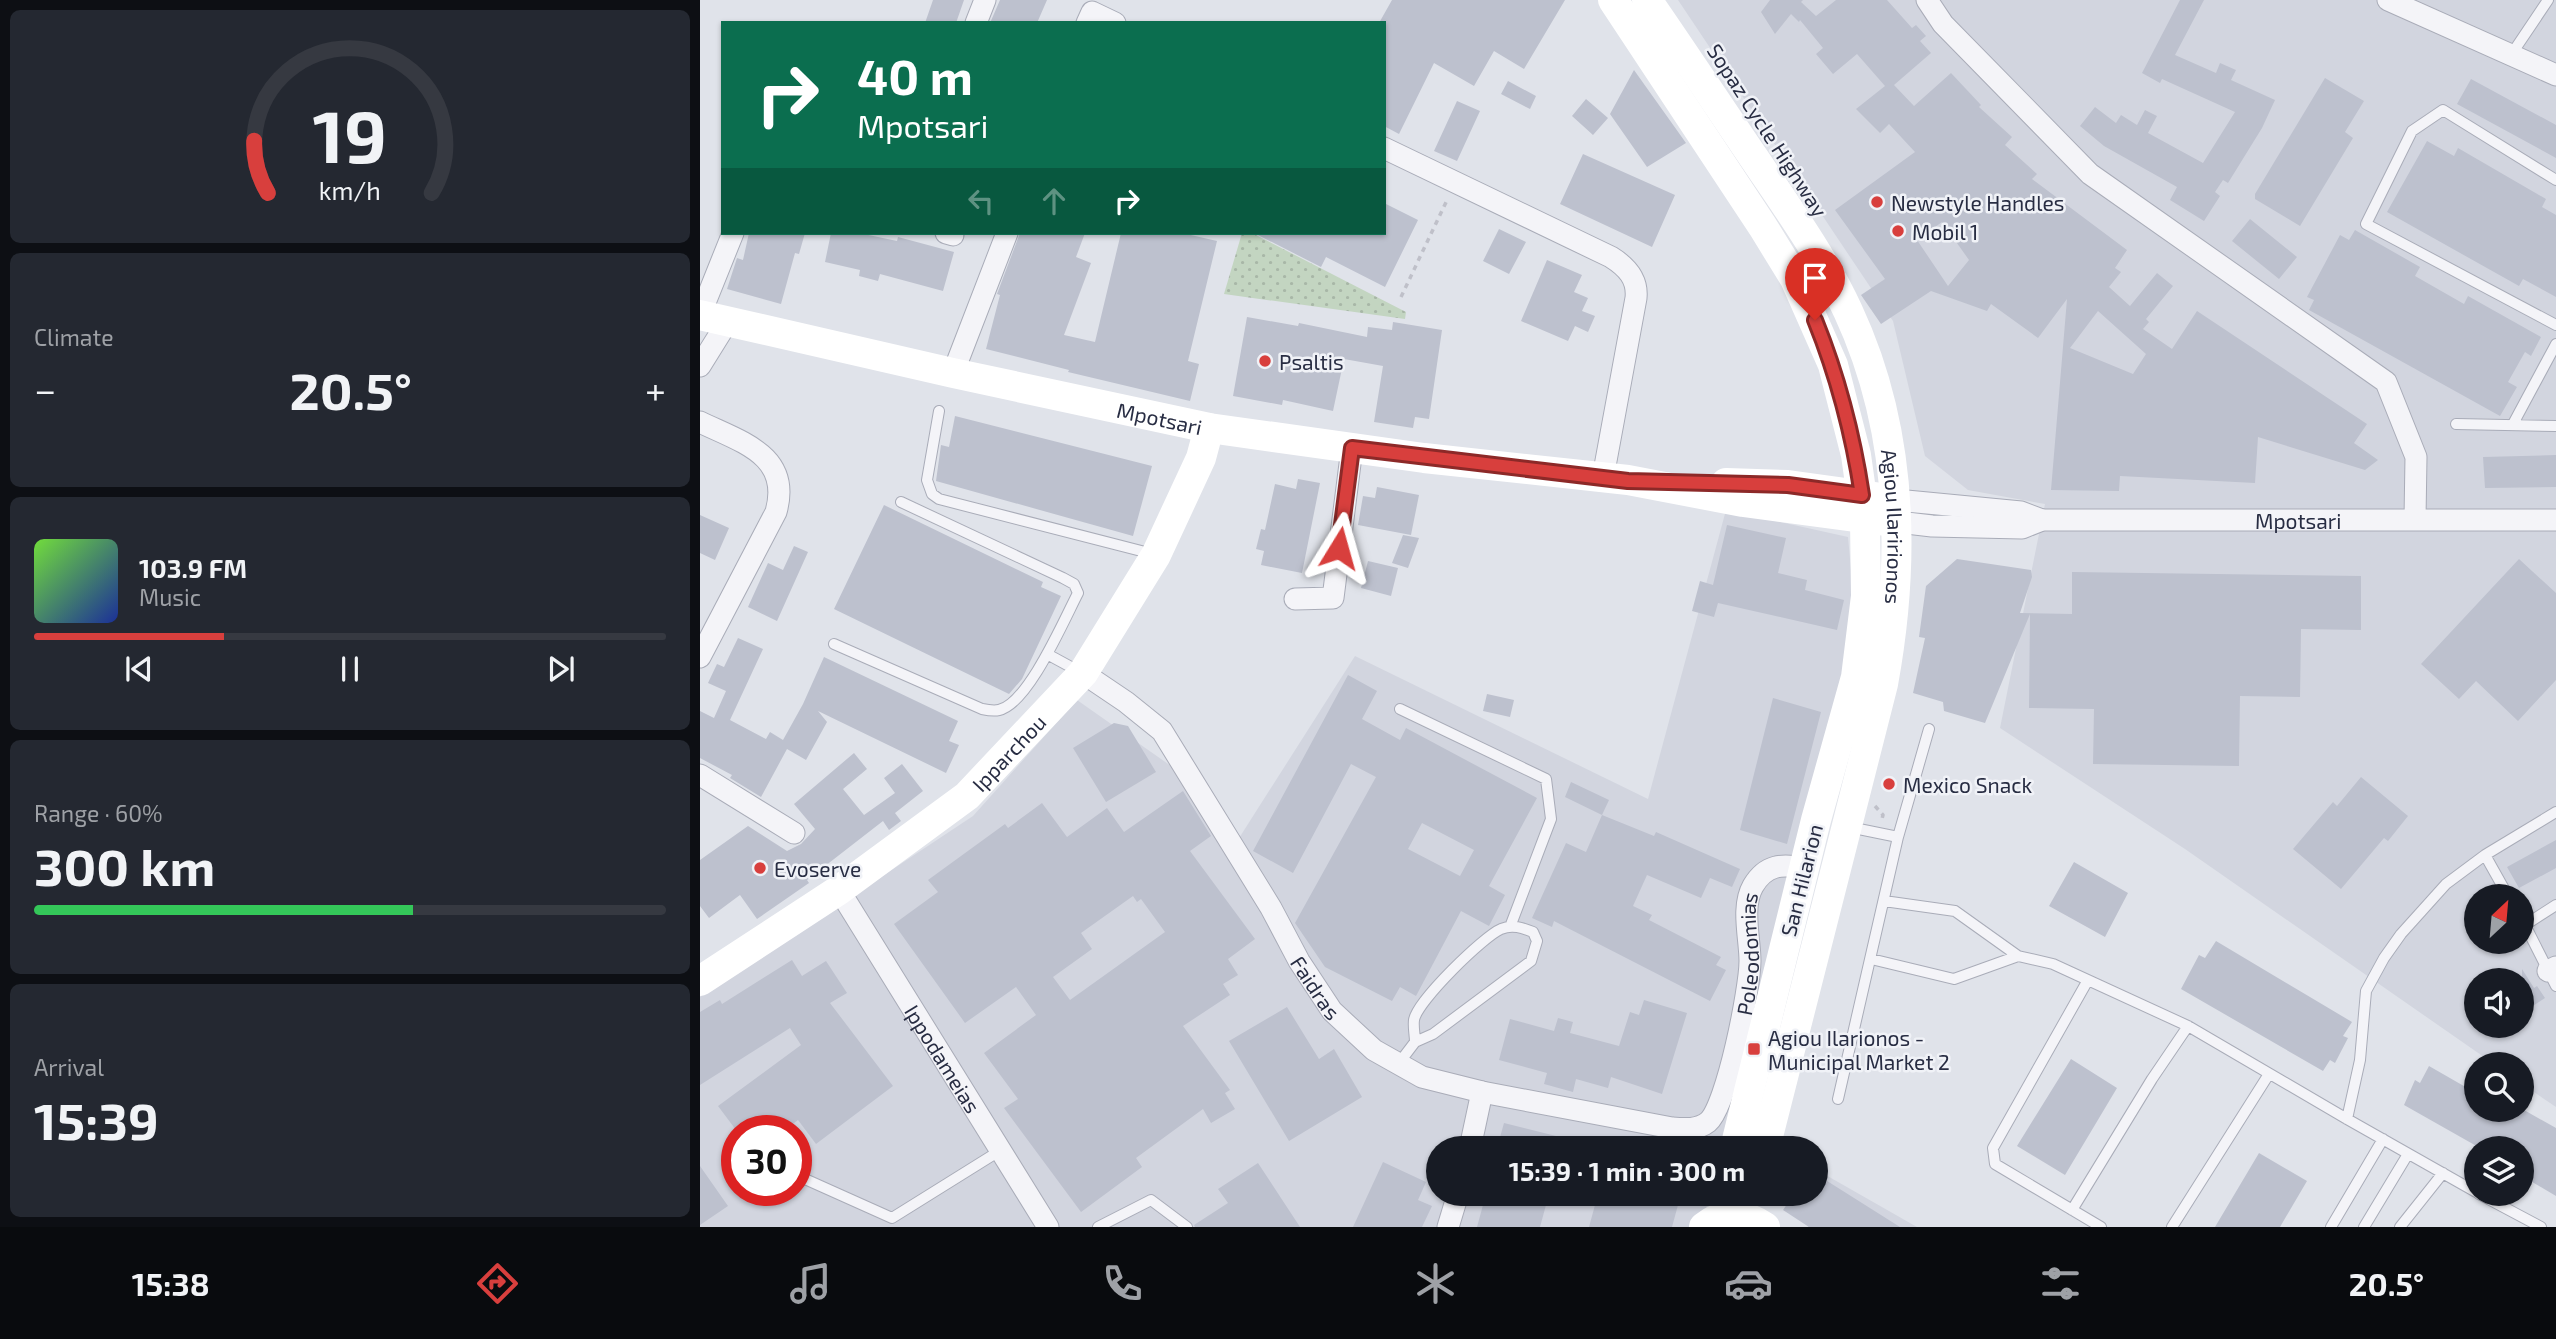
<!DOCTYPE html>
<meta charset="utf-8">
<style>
:root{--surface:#171b24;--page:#242831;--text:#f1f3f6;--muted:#9ea1a6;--line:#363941;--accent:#d83f3d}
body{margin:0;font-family:"Exo 2",sans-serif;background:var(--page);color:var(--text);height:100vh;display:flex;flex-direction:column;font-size:26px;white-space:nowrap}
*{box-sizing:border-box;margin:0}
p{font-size:23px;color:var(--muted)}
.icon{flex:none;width:38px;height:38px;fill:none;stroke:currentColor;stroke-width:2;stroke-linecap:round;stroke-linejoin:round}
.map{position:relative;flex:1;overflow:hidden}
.details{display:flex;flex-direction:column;gap:10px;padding:10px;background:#0d0f14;width:700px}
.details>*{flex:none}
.hud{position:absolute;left:21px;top:21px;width:665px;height:214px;border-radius:0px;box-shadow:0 2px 5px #0004;background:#0b6e4f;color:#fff;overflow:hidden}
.needle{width:46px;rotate:26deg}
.tools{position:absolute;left:1764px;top:884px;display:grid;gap:14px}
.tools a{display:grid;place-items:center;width:70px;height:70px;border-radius:50%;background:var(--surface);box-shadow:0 2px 5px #0004;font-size:35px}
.speed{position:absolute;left:21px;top:1115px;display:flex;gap:14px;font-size:35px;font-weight:700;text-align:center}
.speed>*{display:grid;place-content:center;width:91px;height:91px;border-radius:50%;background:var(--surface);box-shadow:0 2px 5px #0004;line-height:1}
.speed .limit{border:10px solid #d22;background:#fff;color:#111}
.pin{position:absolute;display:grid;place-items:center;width:60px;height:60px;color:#fff;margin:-72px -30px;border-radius:50% 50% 50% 0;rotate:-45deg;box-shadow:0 0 7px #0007}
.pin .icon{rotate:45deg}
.me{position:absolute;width:77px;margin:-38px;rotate:8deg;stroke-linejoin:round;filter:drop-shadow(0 0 5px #0008)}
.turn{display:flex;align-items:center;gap:24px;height:147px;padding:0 21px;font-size:32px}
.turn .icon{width:91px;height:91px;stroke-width:2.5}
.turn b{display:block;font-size:49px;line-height:60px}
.lanes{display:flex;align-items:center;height:66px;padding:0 21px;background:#0003;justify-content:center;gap:35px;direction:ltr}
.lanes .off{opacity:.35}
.big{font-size:52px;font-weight:700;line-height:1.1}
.details .card{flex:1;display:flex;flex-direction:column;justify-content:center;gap:10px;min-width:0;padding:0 24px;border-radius:10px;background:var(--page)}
.details .dial{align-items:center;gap:0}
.dial svg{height:182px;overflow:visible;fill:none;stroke:var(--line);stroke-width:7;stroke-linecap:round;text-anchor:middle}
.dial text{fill:var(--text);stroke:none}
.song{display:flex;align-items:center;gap:21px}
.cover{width:84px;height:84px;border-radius:10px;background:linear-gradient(135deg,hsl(100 70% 55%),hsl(230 70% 35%))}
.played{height:7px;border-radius:4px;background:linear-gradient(90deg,var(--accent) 30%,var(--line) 30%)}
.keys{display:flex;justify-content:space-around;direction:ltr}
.heat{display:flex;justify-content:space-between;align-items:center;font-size:38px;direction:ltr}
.charge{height:10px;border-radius:5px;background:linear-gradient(90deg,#34c759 60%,var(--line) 0)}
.trip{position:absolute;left:726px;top:1136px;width:402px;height:70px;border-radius:35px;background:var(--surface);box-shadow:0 2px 5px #0004;font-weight:700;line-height:70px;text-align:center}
.tab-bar{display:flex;height:112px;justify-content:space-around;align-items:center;background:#090b0e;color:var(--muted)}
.tab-bar .icon{width:49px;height:49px}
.tab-bar .active{color:var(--accent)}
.tab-bar b{font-size:32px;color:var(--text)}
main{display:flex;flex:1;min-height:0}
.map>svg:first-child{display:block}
.built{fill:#d2d5df;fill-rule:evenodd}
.park{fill:url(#park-dots)}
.building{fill:#bdc1ce;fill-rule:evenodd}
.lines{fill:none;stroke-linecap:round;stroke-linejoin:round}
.lane-casing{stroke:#a9acb8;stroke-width:12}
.street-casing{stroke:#a9acb8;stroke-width:23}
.path{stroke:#bfc0c9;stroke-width:3.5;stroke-dasharray:5 5;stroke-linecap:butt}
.lane{stroke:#f4f4f8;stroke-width:10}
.street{stroke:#f4f4f8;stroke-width:21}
.secondary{stroke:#fff;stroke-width:30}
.route-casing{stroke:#8c2928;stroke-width:18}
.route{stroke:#d83f3d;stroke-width:12}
.poi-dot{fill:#d83f3d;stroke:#f0f2f7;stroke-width:2.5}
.labels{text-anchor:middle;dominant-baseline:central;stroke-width:5;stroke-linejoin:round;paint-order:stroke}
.street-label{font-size:21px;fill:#282d43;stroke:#f0f2f7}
.poi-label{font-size:21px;fill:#282d43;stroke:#f0f2f7;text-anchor:start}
</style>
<main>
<section class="details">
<div class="card dial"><svg viewBox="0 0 100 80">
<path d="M14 69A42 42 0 1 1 86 69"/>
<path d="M14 69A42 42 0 0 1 8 46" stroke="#d83f3d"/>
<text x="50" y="56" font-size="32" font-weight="700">19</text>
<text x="50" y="72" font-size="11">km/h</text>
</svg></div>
<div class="card"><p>Climate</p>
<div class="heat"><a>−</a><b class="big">20.5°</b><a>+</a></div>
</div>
<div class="card">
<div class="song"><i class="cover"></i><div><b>103.9 FM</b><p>Music</p></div></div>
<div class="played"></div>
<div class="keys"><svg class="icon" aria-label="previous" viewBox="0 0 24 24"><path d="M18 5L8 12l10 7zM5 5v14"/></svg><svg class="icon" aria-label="pause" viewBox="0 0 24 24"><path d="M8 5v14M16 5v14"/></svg><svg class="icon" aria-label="next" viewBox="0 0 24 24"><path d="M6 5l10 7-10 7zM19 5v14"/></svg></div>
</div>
<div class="card"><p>Range · 60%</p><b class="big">300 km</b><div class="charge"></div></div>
<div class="card"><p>Arrival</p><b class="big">15:39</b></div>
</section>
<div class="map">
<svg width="1856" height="1227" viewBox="0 0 1856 1227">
<defs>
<pattern id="park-dots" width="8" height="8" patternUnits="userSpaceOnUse" patternTransform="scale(1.75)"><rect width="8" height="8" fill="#c3d5c1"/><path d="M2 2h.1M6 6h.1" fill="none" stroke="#a8b7a7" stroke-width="1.8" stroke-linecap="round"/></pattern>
</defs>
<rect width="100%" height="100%" fill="#e0e3ea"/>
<!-- built -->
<path class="built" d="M978,0H1856V1107L1822,1084V1064H1794L1485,849L1300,728L1345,504L1268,490L1225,456L1193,321ZM1776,896H1822V942H1776ZM1776,980H1822V1026H1776Z
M1026,510L1148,537L1156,624L1022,1148H738V1194H1010L1001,1227H0V997L273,816L377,700L471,766L527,857L655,656L948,799ZM37,1130H96V1190H37Z
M1117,1170L1217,1227H1108L1105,1194H1116Z"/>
<!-- park -->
<path class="park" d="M542,233H552L706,312L705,319L524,294Z"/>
<!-- building -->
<path class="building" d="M233,0H264L256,23H225Z
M300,0H347L337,23H290Z
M692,0H865L824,69L794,51L774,86L734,63L699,134L684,126V23H679Z
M1070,0H1103L1101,2L1116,16L1136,0H1187L1212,28L1216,25L1226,36L1220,41L1231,53L1194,85L1214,106L1251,73L1281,105L1279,107L1312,137L1305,145L1337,174L1332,179L1427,250L1415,268L1421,272L1409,287L1430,306L1457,273L1473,286L1446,319L1449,322L1443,329L1472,349L1497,311L1667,424L1654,443L1678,460L1665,470L1558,437L1555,483L1420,476L1419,491L1351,490L1367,299L1338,338L1291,304L1287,311L1231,291L1181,324L1161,295L1185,279L1135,210L1215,152L1189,124L1180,133L1156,109L1185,86L1157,54L1133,74L1116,54L1123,48L1100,20L1099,22L1091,14L1075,34L1061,12ZM1242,222L1269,260L1248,286L1217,240ZM1398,311L1446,354L1433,374L1370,348Z
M1480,0H1504L1475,55L1516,73L1520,63L1536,70L1531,80L1575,100L1562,128L1528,183L1523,180L1515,192L1520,196L1504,221L1470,200L1477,187L1404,146L1380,126L1395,107L1416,123L1421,115L1437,125L1445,110L1457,116L1448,133L1503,163L1535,112L1462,79L1460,83L1442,73Z
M934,70L986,143L947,167L910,114Z
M1625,78L1664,101L1645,132L1653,138L1600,226L1555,199V194Z
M1771,79L1856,125V158L1757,104Z
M808,81L836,96L830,109L801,94Z
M886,99L908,118L893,135L872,116Z
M757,101L780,111L757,161L734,151Z
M1727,141L1754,156L1758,148L1846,199L1842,207L1856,215V297L1823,279L1819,286L1687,212Z
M883,154L975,195L952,247L860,204Z
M684,203L718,220L685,287L626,257L621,267L554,233H684Z
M1550,219L1597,257L1579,279L1532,241Z
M799,229L826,242L809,274L783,261Z
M1655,230L1720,267L1715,276L1764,304L1768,296L1841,337L1831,356L1825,352L1808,382L1817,387L1800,416L1609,310L1614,300L1607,297L1640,235L1649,240Z
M49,233H105L99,254L95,253L81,304L27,289L37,258L43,260Z
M131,233H159L197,241L198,237L254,252L243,291L180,274L178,281L159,276L160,270L125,262Z
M320,233H385L376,257L391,263L364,335L395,342L421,233H482L517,241L488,361L499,364L490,401L368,372L369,370L286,349L300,295L297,294Z
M847,260L882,275L874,292L888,298L882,311L895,316L888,332L875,326L868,341L821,321Z
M547,317L598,326L599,323L667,337L668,327L692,330L693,322L742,330L729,419L715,417L713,428L674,422L683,366L644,359L633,411L583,400L582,405L533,396Z
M255,416L452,466L433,536L236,481L241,445L249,447Z
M1856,455V487L1785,488L1783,457Z
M598,479L620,483L602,573L561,565L564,551L556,549L561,529L565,530L575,484L596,489Z
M677,487L719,495L711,535L658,525L663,496L675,498Z
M184,505L343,582L341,587L361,596L322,679L309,694L134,609Z
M0,515L29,528L15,560L0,553Z
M1027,525L1086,538L1078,573L1107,580L1105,590L1144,600L1137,630L1018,603L1014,617L992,611L1000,581L1013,585Z
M703,535L719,538L708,568L692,563Z
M94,546L108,552L77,621L48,607L68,563L83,570Z
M1257,559L1331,570L1332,577L1320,613L1372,614V572L1661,576V630L1601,629L1600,697L1540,696L1539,766L1393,764L1394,709L1329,708L1330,614L1285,723L1244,711L1243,702L1213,693L1225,638L1219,637L1226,586Z
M1819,559L1856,593V680L1818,721L1776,681L1759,699L1721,664Z
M668,561L698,568L691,596L661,588Z
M38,638L63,649L30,720L66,739L70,732L83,740L103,704L124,657L258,721L249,741L259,745L246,773L118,711L127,722L106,760L87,749L61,797L30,778L32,775L0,758V711L14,718L26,691L8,683L17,664L24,667Z
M648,675L677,691L662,719L700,740L706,728L837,798L789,886L805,895L789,926L761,911L716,996L700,987L692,1001L625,967L595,923L676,777L651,764L593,873L553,851ZM722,823L774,850L760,876L708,849Z
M787,694L814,700L810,717L783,711Z
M1073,698L1121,712L1087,844L1040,830Z
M414,723L428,726L456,772L406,802L373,748Z
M154,753L167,769L143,789L164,815L195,793L184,778L202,764L223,791L195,813L201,821L189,830L183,821L107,880L109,883L57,919L40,895L9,918L0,906V860L48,826L87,851L101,844L115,829L94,804Z
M1661,777L1708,816L1688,841L1684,838L1641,889L1593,849L1633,802L1637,806Z
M871,782L909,800L902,815L865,797Z
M483,791L511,836L490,851L555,939L528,959L538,975L523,984L530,995L483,1026L530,1090L525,1093L535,1109L511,1123L503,1109L436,1158L442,1167L381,1212L304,1108L318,1099L284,1053L336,1015L316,987L265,1023L194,924L238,892L228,880L305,824L308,828L342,803L367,837L407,808L424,832ZM433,896L437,902L441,899L465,932L370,1000L353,977L392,949L381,933Z
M902,815L954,836L956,832L1040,869L1032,887L1010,878L1001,898L947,875L933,906L952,915L949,920L1021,957L1016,965L1026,970L1010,1001L854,921L852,927L832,918L866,843L886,852Z
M1856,840V868L1819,888L1807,867Z
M1374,862L1428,893L1405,937L1349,906Z
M1516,941L1652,1022L1643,1036L1648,1038L1635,1063L1630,1060L1623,1071L1481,989L1499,955L1505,958Z
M92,960L102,976L126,961L147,993L130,1003L193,1086L116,1144L98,1120L85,1130H36L18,1106L101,1045L90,1028L0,1085V1012L20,1000L22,1004Z
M1822,969L1834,988L1837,986L1845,998L1822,1013Z
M944,1000L987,1013L962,1094L911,1077L908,1088L876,1079L873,1092L844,1084L847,1073L799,1060L810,1019L854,1031L858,1018L873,1022L870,1033L919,1046L930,1012L939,1015Z
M587,1007L619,1059L634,1049L662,1097L589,1141L529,1041Z
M1371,1059L1417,1088L1365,1175L1317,1146Z
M1729,1066L1776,1093V1110H1824L1856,1128V1196L1822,1176V1148H1780L1704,1105L1715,1080L1720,1083Z
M804,1123L884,1143V1148H797Z
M1559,1153L1607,1181L1580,1227H1515Z
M683,1162L726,1182L718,1200L732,1206L722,1227H653Z
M558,1163L600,1227H495L494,1225L528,1203L518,1189Z
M0,1166L28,1206L0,1225Z
M1116,1174L1200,1227H1109L1083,1210L1094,1194H1116Z
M786,1194H849L840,1227H777Z
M898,1194H981L972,1227H889Z"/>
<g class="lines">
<!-- lane casing -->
<g class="lane-casing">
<path id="lane" d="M1811,55L1848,0
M1856,180L1743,110L1712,131L1666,224L1856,325
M239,411L227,480L232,494L239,499L453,554
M1756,424L1856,426
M1813,424L1856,344
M134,644L282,709C287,710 294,711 299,710C328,704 364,620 378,593L374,584L363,578L201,502
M347,654L382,673
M700,709L846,779L851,819L810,927
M1149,827L1198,837
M1785,855L1808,896
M1184,901L1255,911L1318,956L1353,964L1488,1026L1647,1119L1776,1192
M1822,919L1856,986
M1825,925L1856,905
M1171,959L1254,979L1318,956
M1388,980L1293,1148L1295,1164L1401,1227
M699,1063L715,1042L733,1034L831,961L837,941L833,932C823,928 812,924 801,929C784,936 717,1001 714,1020C713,1027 715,1035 715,1042
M1138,1099L1198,837L1229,729
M1647,1119L1660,1060L1666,991L1684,958L1701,934L1746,884L1785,855L1856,812
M96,1175L192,1218L301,1150
M1779,1194L1841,1227
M1372,1210L1452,1079L1488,1026
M398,1227L451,1200L487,1227
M1472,1227L1569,1074
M1631,1227L1683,1139
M1664,1227L1708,1154
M1700,1227L1743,1173"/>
</g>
<!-- street casing -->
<g class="street-casing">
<g id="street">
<path d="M1227,0L1243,24L1390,174L1686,382L1716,457L1715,519"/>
<path d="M1688,0L1856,75"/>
<path d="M276,23L285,0"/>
<path d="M387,23L392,12L415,23"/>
<path d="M684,148L911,257C927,267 938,279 936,298L903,477"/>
<path d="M246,233L253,235"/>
<path d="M0,315L33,233"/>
<path d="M0,366L28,321"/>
<path d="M253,373L307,233"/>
<path d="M0,422C41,442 92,455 76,512L0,657"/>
<path d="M1196,500L1321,512L1342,520"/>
<path id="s1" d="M1198,522L1232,526L1322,528L1342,520H1856"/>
<path d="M595,599L633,598L652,448"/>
<path id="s2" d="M383,673L426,702L462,731L571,908L599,961L632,1011L674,1050L722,1077L782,1092L972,1128C985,1129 998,1130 1008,1122C1027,1106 1050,988 1050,961C1050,938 1041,907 1053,886C1066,864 1082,864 1104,868"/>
<path d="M0,775L94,833"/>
<path id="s3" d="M139,890L348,1227"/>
<path d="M1848,971L1856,967"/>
<path d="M770,1148L782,1092"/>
<path d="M748,1227L758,1194"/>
</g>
</g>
<!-- path -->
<path class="path" d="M701,297L748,198
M1175,806L1183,815L1182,819
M1072,1194L1073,1205"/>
<!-- lane -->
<use href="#lane" class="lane"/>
<!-- street -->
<use href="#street" class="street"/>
<!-- secondary -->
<g class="secondary">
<path d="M913,0L1063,227L1095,279L1133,365L1156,455L1165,519L1166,596L1156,677L1116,820L1035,1148"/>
<path id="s4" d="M947,0C983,52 1018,105 1054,158C1087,207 1123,257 1148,311C1203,429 1206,558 1183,684L1065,1148"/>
<path id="s5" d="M0,315L253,373L509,428L724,458L928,480L1043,502L1185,521"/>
<path d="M1026,483L1088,485L1182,498"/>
<path id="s6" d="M0,981L139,890L267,796L383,673L456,555L501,458L509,428"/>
<path d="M1004,1227C1023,1212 1045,1213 1065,1227"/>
</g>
</g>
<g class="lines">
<!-- route casing -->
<g class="route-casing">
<path id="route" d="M639,548L652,448L928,481L1088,485L1162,495C1153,435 1138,377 1115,320"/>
</g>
<!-- route -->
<use href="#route" class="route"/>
</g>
<!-- markers -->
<g class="poi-dot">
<circle cx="1177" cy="202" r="7"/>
<circle cx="1198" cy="231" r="7"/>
<circle cx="565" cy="361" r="7"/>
<circle cx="1189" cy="784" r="7"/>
<circle cx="60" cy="868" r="7"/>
<rect x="1047" y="1042" width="14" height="14" rx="3.5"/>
</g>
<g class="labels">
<!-- street labels -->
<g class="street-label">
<text transform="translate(1068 130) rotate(57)">Sopaz Cycle Highway</text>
<text stroke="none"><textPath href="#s5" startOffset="471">Mpotsari</textPath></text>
<text stroke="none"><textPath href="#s1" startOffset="402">Mpotsari</textPath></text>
<text stroke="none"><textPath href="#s4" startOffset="593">Agiou Ilaririonos</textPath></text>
<text stroke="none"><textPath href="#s6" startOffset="385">Ipparchou</textPath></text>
<text transform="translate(1101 880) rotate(-76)">San Hilarion</text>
<text stroke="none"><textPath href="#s2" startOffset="1006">Poleodomias</textPath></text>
<text stroke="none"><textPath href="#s2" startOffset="397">Faidras</textPath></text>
<text stroke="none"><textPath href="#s3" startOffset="198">Ippodameias</textPath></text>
</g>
<!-- poi labels -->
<g class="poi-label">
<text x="1191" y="202">Newstyle Handles</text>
<text x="1212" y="231">Mobil 1</text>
<text x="579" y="361">Psaltis</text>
<text x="1203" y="784">Mexico Snack</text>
<text x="74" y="868">Evoserve</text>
<text x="1068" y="1037">Agiou Ilarionos -<tspan x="1068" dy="24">Municipal Market 2</tspan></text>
</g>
</g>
</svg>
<div class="tools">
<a><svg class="needle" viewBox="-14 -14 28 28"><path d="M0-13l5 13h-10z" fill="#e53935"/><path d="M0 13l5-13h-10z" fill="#9ea1a6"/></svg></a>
<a><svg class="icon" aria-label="sound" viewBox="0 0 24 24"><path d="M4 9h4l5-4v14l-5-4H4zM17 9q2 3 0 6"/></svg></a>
<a><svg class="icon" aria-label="search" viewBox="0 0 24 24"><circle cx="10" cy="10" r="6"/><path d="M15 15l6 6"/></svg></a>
<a><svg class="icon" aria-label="layers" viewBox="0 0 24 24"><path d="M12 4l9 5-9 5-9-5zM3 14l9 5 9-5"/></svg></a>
</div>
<div class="speed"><div class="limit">30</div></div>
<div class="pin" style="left:1115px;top:320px;background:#d93025"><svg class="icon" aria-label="arrive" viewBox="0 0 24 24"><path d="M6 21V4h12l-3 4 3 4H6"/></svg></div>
<svg class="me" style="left:639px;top:548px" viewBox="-20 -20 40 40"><path d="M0-17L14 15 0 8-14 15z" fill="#d83f3d" stroke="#fff" stroke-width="4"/></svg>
<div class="trip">15:39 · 1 min · 300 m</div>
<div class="hud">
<div class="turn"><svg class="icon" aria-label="right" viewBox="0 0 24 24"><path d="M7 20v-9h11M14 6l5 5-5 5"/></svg><div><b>40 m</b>Mpotsari</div></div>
<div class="lanes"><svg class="icon off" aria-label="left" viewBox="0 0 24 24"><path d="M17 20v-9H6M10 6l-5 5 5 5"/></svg><svg class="icon off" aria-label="ahead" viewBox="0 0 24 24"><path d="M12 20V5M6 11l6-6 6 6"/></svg><svg class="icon" aria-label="right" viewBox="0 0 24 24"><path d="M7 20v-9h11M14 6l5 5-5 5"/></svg></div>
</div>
</div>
</main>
<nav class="tab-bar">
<b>15:38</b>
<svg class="icon active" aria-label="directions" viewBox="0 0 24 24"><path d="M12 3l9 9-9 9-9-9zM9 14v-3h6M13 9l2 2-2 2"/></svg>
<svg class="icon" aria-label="music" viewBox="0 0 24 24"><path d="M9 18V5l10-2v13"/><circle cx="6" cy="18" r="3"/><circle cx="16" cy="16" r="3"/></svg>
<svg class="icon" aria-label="phone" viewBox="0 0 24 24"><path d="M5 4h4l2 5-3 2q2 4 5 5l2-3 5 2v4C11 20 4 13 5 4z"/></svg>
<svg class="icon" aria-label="climate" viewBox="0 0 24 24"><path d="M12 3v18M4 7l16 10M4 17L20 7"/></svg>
<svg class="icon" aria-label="car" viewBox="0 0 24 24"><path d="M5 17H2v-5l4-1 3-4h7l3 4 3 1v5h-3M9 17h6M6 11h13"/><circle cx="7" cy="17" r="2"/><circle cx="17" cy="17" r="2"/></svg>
<svg class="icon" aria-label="filters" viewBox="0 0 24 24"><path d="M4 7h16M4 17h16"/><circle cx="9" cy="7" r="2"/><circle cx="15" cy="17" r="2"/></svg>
<b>20.5°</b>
</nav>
